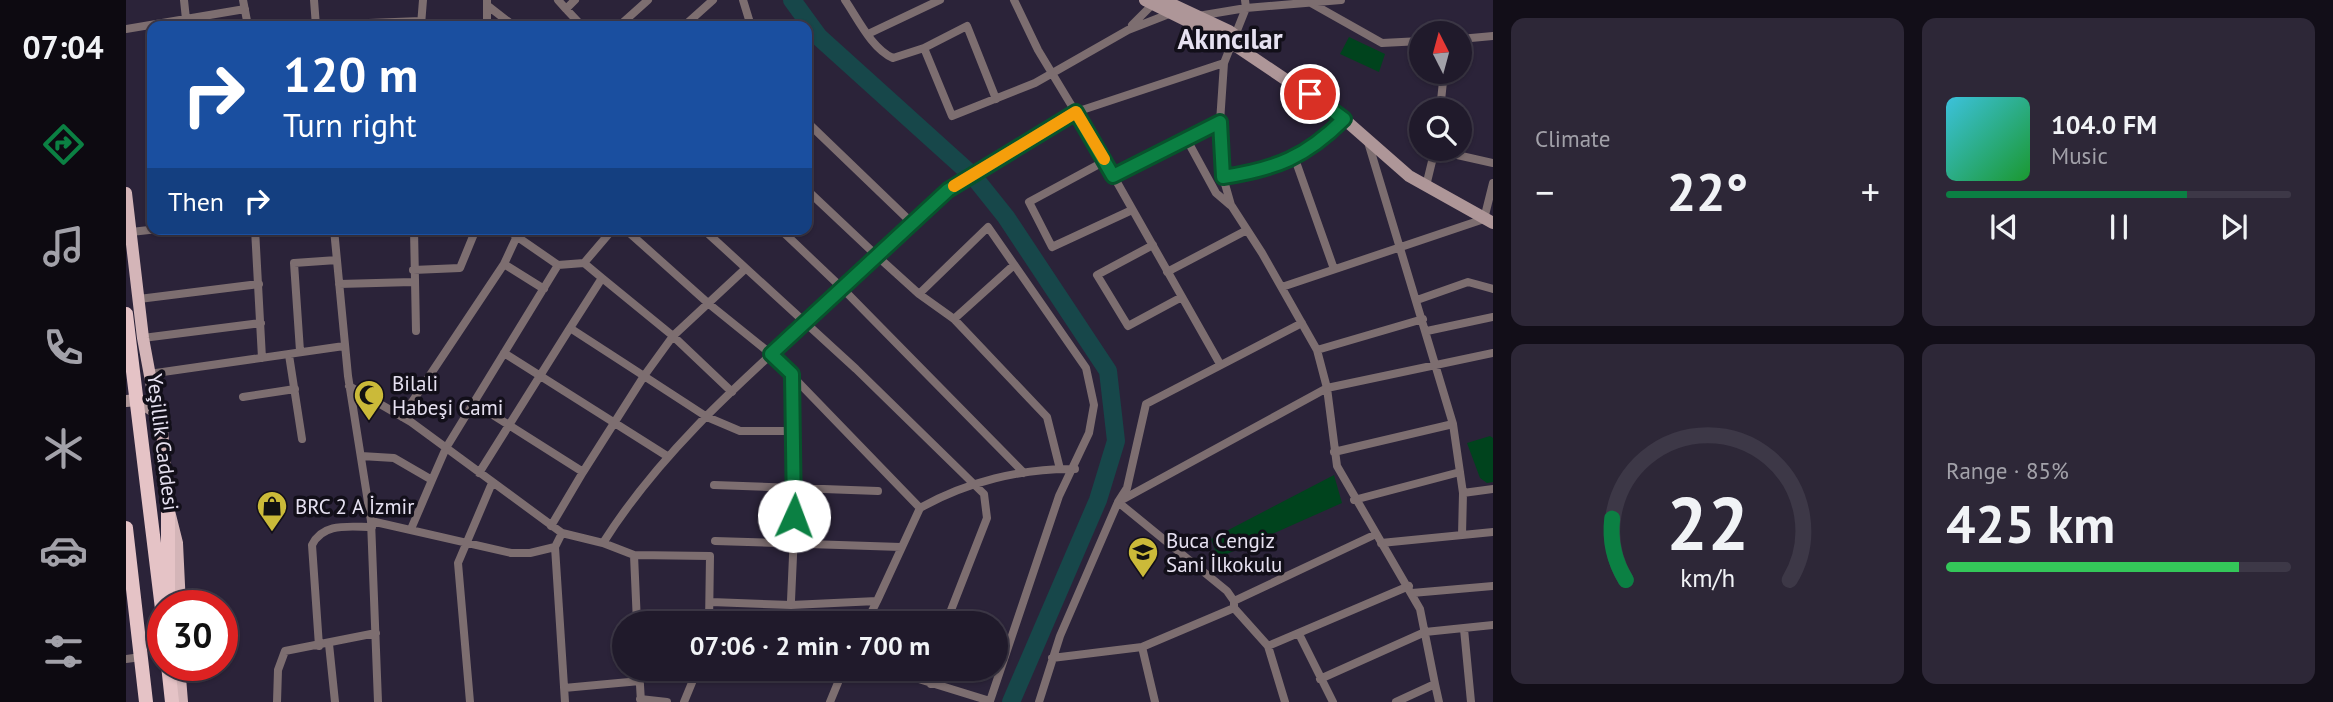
<!DOCTYPE html>
<meta charset="utf-8">
<style>
:root{--surface:#201a2b;--page:#2d2737;--text:#f1f3f6;--muted:#a2a1a9;--line:#3d3847;--accent:#0b8043}
body{margin:0;font-family:"PT Sans",sans-serif;background:var(--page);color:var(--text);height:100vh;display:flex;flex-direction:column;font-size:26px;white-space:nowrap}
*{box-sizing:border-box;margin:0}
p{font-size:23px;color:var(--muted)}
.icon{flex:none;width:38px;height:38px;fill:none;stroke:currentColor;stroke-width:2;stroke-linecap:round;stroke-linejoin:round}
.map{position:relative;flex:1;overflow:hidden}
.details{display:flex;flex-direction:column;gap:18px;padding:18px;background:#120e18;width:840px}
.details>*{flex:none}
.top-card{position:absolute;left:21px;top:21px;width:665px;height:214px;border-radius:14px;box-shadow:0 2px 5px #0004,0 0 0 2px var(--line);background:#1a4fa0;color:#fff;overflow:hidden}
.needle{width:46px;rotate:354deg}
.buttons{position:absolute;left:1283px;top:21px;display:grid;gap:14px}
.buttons a{display:grid;place-items:center;width:63px;height:63px;border-radius:50%;background:var(--surface);box-shadow:0 2px 5px #0004,0 0 0 2px var(--line);font-size:35px}
.speed{position:absolute;left:21px;top:590px;display:flex;gap:14px;font-size:35px;font-weight:700;text-align:center}
.speed>*{display:grid;place-content:center;width:91px;height:91px;border-radius:50%;background:var(--surface);box-shadow:0 2px 5px #0004,0 0 0 2px var(--line);line-height:1}
.speed .limit{border:10px solid #d22;background:#fff;color:#111}
.pin{position:absolute;display:grid;place-items:center;width:60px;height:60px;color:#fff;margin:-30px;border:4px solid #fff;border-radius:50%;box-shadow:0 2px 7px #0007}
.me{position:absolute;width:77px;margin:-38px;rotate:2deg;stroke-linejoin:round;filter:drop-shadow(0 0 5px #0008)}
.turn{display:flex;align-items:center;gap:24px;height:147px;padding:0 21px;font-size:32px}
.turn .icon{width:91px;height:91px;stroke-width:2.5}
.turn b{display:block;font-size:49px;line-height:60px}
.then{display:flex;align-items:center;height:66px;padding:0 21px;background:#0003;gap:14px;font-size:26px}
.big{font-size:52px;font-weight:700;line-height:1.1}
.details .widget{flex:1;display:flex;flex-direction:column;justify-content:center;gap:10px;min-width:0;padding:0 24px;border-radius:14px;background:var(--page)}
.details .dial{align-items:center;gap:0}
.dial svg{height:182px;overflow:visible;fill:none;stroke:var(--line);stroke-width:7;stroke-linecap:round;text-anchor:middle}
.dial text{fill:var(--text);stroke:none}
.song{display:flex;align-items:center;gap:21px}
.cover{width:84px;height:84px;border-radius:10px;background:linear-gradient(135deg,hsl(190 70% 55%),hsl(130 70% 35%))}
.played{height:7px;border-radius:4px;background:linear-gradient(90deg,var(--accent) 70%,var(--line) 70%)}
.keys{display:flex;justify-content:space-around;direction:ltr}
.heat{display:flex;justify-content:space-between;align-items:center;font-size:38px;direction:ltr}
.charge{height:10px;border-radius:5px;background:linear-gradient(90deg,#34c759 85%,var(--line) 0)}
.details .tiles{flex:1;display:grid;gap:18px;grid-template-columns:repeat(2,1fr)}
.trip{position:absolute;left:486px;top:611px;width:396px;height:70px;border-radius:35px;background:var(--surface);box-shadow:0 2px 5px #0004,0 0 0 2px var(--line);font-weight:700;line-height:70px;text-align:center}
main{display:flex;flex:1;min-height:0}
.tab-bar{display:flex;flex-direction:column;width:126px;justify-content:space-around;align-items:center;background:#0d0a11;color:var(--muted)}
.tab-bar .icon{width:49px;height:49px}
.tab-bar .active{color:var(--accent)}
.tab-bar b{font-size:32px;color:var(--text)}
.map>svg:first-child{display:block}
.green{fill:#00431d}
.lines{fill:none;stroke-linecap:round;stroke-linejoin:round}
.river{stroke:#17474a;stroke-width:18}
.minor{stroke:#7d6e70;stroke-width:8}
.secondary{stroke:#ae9698;stroke-width:12}
.primary{stroke:#d4b5b8;stroke-width:12}
.trunk{stroke:#e5c3c6;stroke-width:14}
.route-casing{stroke:#07532c;stroke-width:18}
.route{stroke:#0b8043;stroke-width:12}
.slow{stroke:#f59e0b;stroke-width:12}
.labels{text-anchor:middle;dominant-baseline:central;stroke-width:7;stroke-linejoin:round;paint-order:stroke}
.poi-label{font-size:21px;fill:#e6e1f1;stroke:#120f19;text-anchor:start}
.street-label{font-size:21px;fill:#e6e1f1;stroke:#120f19}
.district-label{font-size:28px;font-weight:bold;fill:#e6e1f1;stroke:#120f19}
</style>
<main>
<nav class="tab-bar">
<b>07:04</b>
<svg class="icon active" aria-label="directions" viewBox="0 0 24 24"><path d="M12 3l9 9-9 9-9-9zM9 14v-3h6M13 9l2 2-2 2"/></svg>
<svg class="icon" aria-label="music" viewBox="0 0 24 24"><path d="M9 18V5l10-2v13"/><circle cx="6" cy="18" r="3"/><circle cx="16" cy="16" r="3"/></svg>
<svg class="icon" aria-label="phone" viewBox="0 0 24 24"><path d="M5 4h4l2 5-3 2q2 4 5 5l2-3 5 2v4C11 20 4 13 5 4z"/></svg>
<svg class="icon" aria-label="climate" viewBox="0 0 24 24"><path d="M12 3v18M4 7l16 10M4 17L20 7"/></svg>
<svg class="icon" aria-label="car" viewBox="0 0 24 24"><path d="M5 17H2v-5l4-1 3-4h7l3 4 3 1v5h-3M9 17h6M6 11h13"/><circle cx="7" cy="17" r="2"/><circle cx="17" cy="17" r="2"/></svg>
<svg class="icon" aria-label="filters" viewBox="0 0 24 24"><path d="M4 7h16M4 17h16"/><circle cx="9" cy="7" r="2"/><circle cx="15" cy="17" r="2"/></svg>
</nav>
<div class="map">
<svg width="1367" height="702" viewBox="0 0 1367 702">
<rect width="100%" height="100%" fill="#2b2339"/>
<!-- green -->
<path class="green" d="M1223,37L1259,54L1253,72L1214,54Z
M1364,436L1367,438V482L1361,483L1354,478L1341,443Z
M1208,475L1216,503L1092,558L1085,539Z"/>
<g class="lines">
<!-- river -->
<path class="river" d="M666,0L693,37L848,177L880,217L982,371L990,441L972,500L885,702"/>
<!-- minor -->
<path class="minor" d="M58,0L60,19
M117,0L122,26
M188,0L190,26
M432,0L440,9
M449,0L440,9L456,26
M617,0L625,26
M719,0C732,19 746,49 767,58L798,48L841,26L870,99
M888,0L912,50L979,161L1094,364
M1119,0L1120,8L1098,63L1094,122L1097,177L1105,205L1136,253L1191,350L1201,388L1211,466L1294,609L1309,684
M1185,3L1256,43L1295,41
M362,6L388,26
M1072,16L1120,8L1215,0
M190,25L295,21
M295,25L297,0
M1006,25L1026,5
M361,26V0
M493,26L522,0
M558,26L587,0
M0,29L119,9
M742,34L814,0
M1334,39L1367,36
M798,48L826,116L909,83L1002,30L1043,14
M1314,110L1318,72
M681,122L786,223
M1060,138L1090,193L1104,205
M1242,142L1327,424L1337,493L1336,535
M1309,150L1367,163
M1169,159L1208,269
M979,161L903,202L926,247L1006,210
M987,176L1094,122
M1097,177C1150,169 1179,158 1218,119
M1300,186L1309,149
M681,190L751,256L717,289L898,473
M129,229L136,358
M208,229L222,376L245,521L385,553H404L429,547L436,533L477,543C540,443 631,368 717,289L654,229
M288,229L290,331
M380,229L432,265L458,263
M499,229L583,304L645,354L794,508L751,601L665,605L585,602
M577,229L730,369L858,494L861,518L820,623
M5,232L32,229
M1027,245L971,275L1002,326L1054,298
M378,264L418,289
M287,270L334,268L350,229
M618,270L547,336L518,376L581,417L614,431H666L670,489L664,623
M1041,272L1121,230
M476,278L458,263L487,229
M213,284L287,282
M1156,287L1358,219L1367,183
M13,299L133,284
M1291,300L1342,282L1367,289
M828,319L888,265
M444,328L476,278L547,336L606,392
M1301,331L1367,317
M17,338L135,323
M1191,350L1297,319
M174,351L168,263L211,260
M378,353L541,456
M163,355L176,439
M23,374L218,346
M223,386L285,422L436,533
M117,397L169,389
M348,403L457,472L425,526
M276,417L378,264L391,236
M666,431V375
M1208,452L1327,424
M235,456L268,458L306,480L320,448L432,265
M934,469L921,417L828,319L793,294L751,256L822,189L950,112L1098,63
M353,473L444,328L518,376L457,472
M588,485L752,491
M1337,493L1367,489
M1228,500L1334,472
M794,508C840,482 896,468 949,469
M245,521L252,702
M285,529L306,480
M589,541L775,547
M477,543L508,555L511,623
M1255,543L1367,532
M429,547L439,702
M508,555L584,556L583,623
M1286,593L1367,586
M1108,601L1101,591L992,502L1001,488L1020,404L1176,323
M1108,608L1142,646L1159,702
M740,623L751,601
M1338,629L1345,702
M1173,634L1207,702
M203,644L209,702
M193,646L186,545C197,522 223,527 246,527
M1142,646L1283,586
M1016,647L1029,702
M926,658L1016,647L1108,608V601L1248,535
M0,659L15,657
M513,668L515,702
M757,668L864,701L933,496L963,433L968,405L960,368L862,227L793,294
M1194,679L1299,632L1367,625
M805,684L809,668
M438,688L514,681
M514,699L541,702
M151,702L152,670L159,651L250,633
M344,702L332,563L366,483
M558,702L572,668
M704,702L718,668
M913,702L934,636L992,502L1201,388L1367,353
M1270,702L1309,684L1313,702"/>
<!-- secondary -->
<path class="secondary" d="M1019,0L1104,42L1218,119L1283,176L1367,223
M1037,0L1103,31L1124,46
M0,401L11,400L35,416"/>
<!-- primary -->
<path class="primary" d="M0,193L17,338L27,392L35,416L42,507L51,543L54,606
M53,665L56,702"/>
<!-- trunk -->
<path class="trunk" d="M0,314L37,617
M0,528L20,702
M42,597V507
M42,665L46,702"/>
</g>
<g class="lines">
<!-- route casing -->
<g class="route-casing">
<path id="route" d="M668,516L666,374L645,354L822,190L950,112L987,176L1094,122L1097,177C1150,169 1180,157 1218,119L1184,94"/>
</g>
<!-- route -->
<use href="#route" class="route"/>
<!-- slow -->
<path class="slow" d="M828,186L950,112L978,159"/>
</g>
<!-- icons -->
<defs>
<g id="mosque-pin" transform="scale(1.575)"><path d="M0 17L-7.5 6A9.5 9.5 0 1 1 7.5 6Z" fill="#cbba39" stroke="#120f19"/><path d="M3.5-4.9A6 6 0 1 0 3.5 4.9A5 5 0 1 1 3.5-4.9Z" fill="#111"/></g>
<g id="shop-pin" transform="scale(1.575)"><path d="M0 17L-7.5 6A9.5 9.5 0 1 1 7.5 6Z" fill="#cbba39" stroke="#120f19"/><path d="M-5-2.5h2.3a2.7 3.5 0 0 1 5.4 0H5L5.5 6h-11ZM-1.5-2.5h3a1.5 2.3 0 0 0-3 0Z" fill="#111"/></g>
<g id="school-pin" transform="scale(1.575)"><path d="M0 17L-7.5 6A9.5 9.5 0 1 1 7.5 6Z" fill="#cbba39" stroke="#120f19"/><path d="M0-5L7-2L0 1L-7-2ZM-4 1L0 2.5L4 1V4Q0 6-4 4Z" fill="#111"/></g>
</defs>
<g fill-rule="evenodd">
<use href="#mosque-pin" x="243" y="395"/>
<use href="#shop-pin" x="146" y="506"/>
<use href="#school-pin" x="1017" y="552"/>
</g>
<g class="labels">
<!-- poi labels -->
<g class="poi-label">
<text x="266" y="383">Bilali<tspan x="266" dy="24">Habeşi Cami</tspan></text>
<text x="169" y="506">BRC 2 A İzmir</text>
<text x="1040" y="540">Buca Cengiz<tspan x="1040" dy="24">Sani İlkokulu</tspan></text>
</g>
<!-- street labels -->
<g class="street-label">
<text transform="translate(37 442) rotate(83)">Yeşillik Caddesi</text>
</g>
<!-- district labels -->
<g class="district-label">
<text x="1104" y="38">Akıncılar</text>
</g>
</g>
</svg>
<div class="buttons">
<a><svg class="needle" viewBox="-14 -14 28 28"><path d="M0-13l5 13h-10z" fill="#e53935"/><path d="M0 13l5-13h-10z" fill="#a2a1a9"/></svg></a>
<a><svg class="icon" aria-label="search" viewBox="0 0 24 24"><circle cx="10" cy="10" r="6"/><path d="M15 15l6 6"/></svg></a>
</div>
<div class="speed"><div class="limit">30</div></div>
<div class="pin" style="left:1184px;top:94px;background:#d93025"><svg class="icon" aria-label="arrive" viewBox="0 0 24 24"><path d="M6 21V4h12l-3 4 3 4H6"/></svg></div>
<svg class="me" style="left:668px;top:516px" viewBox="-20 -20 40 40"><circle r="19" fill="#fff"/><path d="M0-13L10 11 0 6-10 11z" fill="#0b8043"/></svg>
<div class="trip">07:06 · 2 min · 700 m</div>
<div class="top-card">
<div class="turn"><svg class="icon" aria-label="right" viewBox="0 0 24 24"><path d="M7 20v-9h11M14 6l5 5-5 5"/></svg><div><b>120 m</b>Turn right</div></div>
<div class="then">Then<svg class="icon" aria-label="right" viewBox="0 0 24 24"><path d="M7 20v-9h11M14 6l5 5-5 5"/></svg></div>
</div>
</div>
<section class="details">
<div class="tiles">
<div class="widget"><p>Climate</p>
<div class="heat"><a>−</a><b class="big">22°</b><a>+</a></div>
</div>
<div class="widget">
<div class="song"><i class="cover"></i><div><b>104.0 FM</b><p>Music</p></div></div>
<div class="played"></div>
<div class="keys"><svg class="icon" aria-label="previous" viewBox="0 0 24 24"><path d="M18 5L8 12l10 7zM5 5v14"/></svg><svg class="icon" aria-label="pause" viewBox="0 0 24 24"><path d="M8 5v14M16 5v14"/></svg><svg class="icon" aria-label="next" viewBox="0 0 24 24"><path d="M6 5l10 7-10 7zM19 5v14"/></svg></div>
</div>
<div class="widget dial"><svg viewBox="0 0 100 80">
<path d="M14 69A42 42 0 1 1 86 69"/>
<path d="M14 69A42 42 0 0 1 8 42" stroke="#0b8043"/>
<text x="50" y="56" font-size="32" font-weight="700">22</text>
<text x="50" y="72" font-size="11">km/h</text>
</svg></div>
<div class="widget"><p>Range · 85%</p><b class="big">425 km</b><div class="charge"></div></div>
</div>
</section>
</main>
